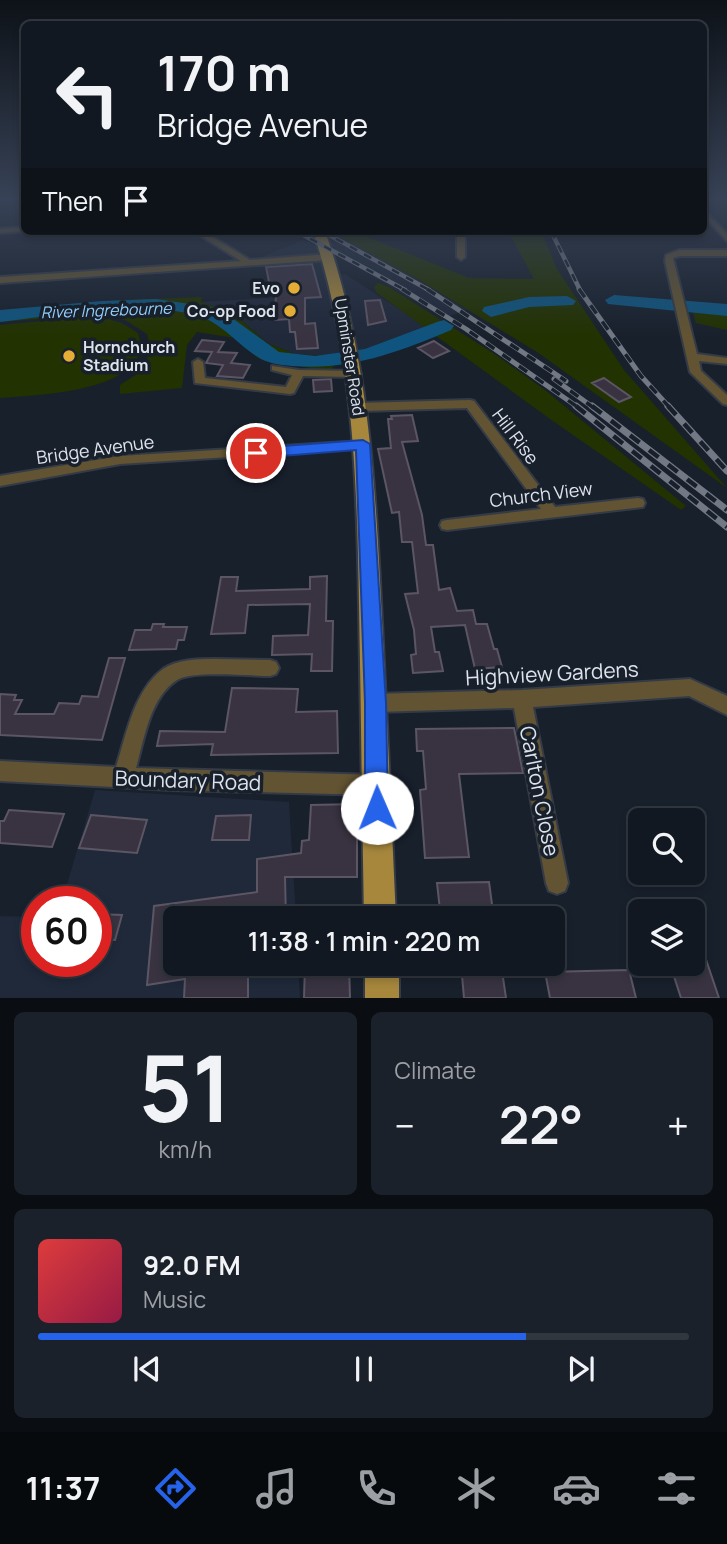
<!DOCTYPE html>
<meta charset="utf-8">
<style>
:root{--surface:#121821;--page:#1b212a;--text:#f1f3f6;--muted:#9ca0a5;--line:#31373f;--accent:#2563eb}
body{margin:0;font-family:Manrope,sans-serif;background:var(--page);color:var(--text);height:100vh;display:flex;flex-direction:column;font-size:26px;white-space:nowrap}
*{box-sizing:border-box;margin:0}
p{font-size:23px;color:var(--muted)}
.icon{flex:none;width:38px;height:38px;fill:none;stroke:currentColor;stroke-width:2;stroke-linecap:round;stroke-linejoin:round}
.map{position:relative;height:998px;overflow:hidden}
.details{display:flex;flex-direction:column;gap:14px;padding:14px;background:#0a0d12;flex:1}
.details>*{flex:none}
.banner{position:absolute;left:21px;top:21px;width:686px;height:214px;border-radius:10px;box-shadow:0 4px 10px #0003,0 0 0 2px var(--line);background:#121821;color:var(--text);overflow:hidden}
.buttons{position:absolute;left:628px;top:808px;display:grid;gap:14px}
.buttons a{display:grid;place-items:center;width:77px;height:77px;border-radius:10px;background:var(--surface);box-shadow:0 4px 10px #0003,0 0 0 2px var(--line);font-size:35px}
.speed{position:absolute;left:21px;top:886px;display:flex;gap:14px;font-size:35px;font-weight:700;text-align:center}
.speed>*{display:grid;place-content:center;width:91px;height:91px;border-radius:50%;background:var(--surface);box-shadow:0 4px 10px #0003,0 0 0 2px var(--line);line-height:1}
.speed .limit{border:10px solid #d22;background:#fff;color:#111}
.pin{position:absolute;display:grid;place-items:center;width:60px;height:60px;color:#fff;margin:-30px;border:4px solid #fff;border-radius:50%;box-shadow:0 2px 7px #0007}
.me{position:absolute;width:77px;margin:-38px;rotate:359deg;stroke-linejoin:round;filter:drop-shadow(0 0 5px #0008)}
.turn{display:flex;align-items:center;gap:24px;height:147px;padding:0 21px;font-size:32px}
.turn .icon{width:91px;height:91px;stroke-width:2.5}
.turn b{display:block;font-size:49px;line-height:60px}
.then{display:flex;align-items:center;height:66px;padding:0 21px;background:#0003;gap:14px;font-size:26px}
.big{font-size:52px;font-weight:600;line-height:1.1}
.details .widget{flex:1;display:flex;flex-direction:column;justify-content:center;gap:10px;min-width:0;padding:0 24px;border-radius:10px;background:var(--page)}
.details .dial{align-items:center;gap:0}
.dial b{font-size:91px;line-height:1}
.song{display:flex;align-items:center;gap:21px}
.cover{width:84px;height:84px;border-radius:10px;background:linear-gradient(135deg,hsl(0 70% 55%),hsl(340 70% 35%))}
.played{height:7px;border-radius:4px;background:linear-gradient(90deg,var(--accent) 75%,var(--line) 75%)}
.keys{display:flex;justify-content:space-around;direction:ltr}
.heat{display:flex;justify-content:space-between;align-items:center;font-size:38px;direction:ltr}
.details .tiles{flex:1;display:grid;gap:14px;grid-template-columns:1fr 1fr}
.widget:last-child{grid-column:span 2}
.trip{position:absolute;left:163px;top:906px;width:402px;height:70px;border-radius:10px;background:var(--surface);box-shadow:0 4px 10px #0003,0 0 0 2px var(--line);font-weight:600;line-height:70px;text-align:center}
.tab-bar{display:flex;height:112px;justify-content:space-around;align-items:center;background:#070a0d;color:var(--muted)}
.tab-bar .icon{width:49px;height:49px}
.tab-bar .current{color:var(--accent)}
.tab-bar b{font-size:32px;color:var(--text)}
.map>svg:first-child{display:block}
.built{fill:#1f293a}
.green{fill:#223200}
.lines{fill:none;stroke-linecap:round;stroke-linejoin:round}
.river{fill:#0f547e;fill-rule:evenodd}
.building{fill:#393341;stroke:#5b5564;stroke-width:2}
.minor-casing{stroke:#343b47;stroke-width:4}
.primary-casing{stroke:#343b47;stroke-width:4}
.minor{fill:#625432;fill-rule:evenodd}
.primary{fill:#a6873c;fill-rule:evenodd}
.rail-far2-casing{stroke:#737984;stroke-width:4.5}
.rail-far1-casing{stroke:#737984;stroke-width:5}
.rail-casing{stroke:#737984;stroke-width:7}
.rail-far2{stroke:#18202c;stroke-width:2.5;stroke-dasharray:8;stroke-linecap:butt}
.rail-far1{stroke:#18202c;stroke-width:3.5;stroke-dasharray:10;stroke-linecap:butt}
.rail{stroke:#18202c;stroke-width:4.5;stroke-dasharray:12;stroke-linecap:butt}
.route{fill:#2563eb;stroke:#184099;stroke-width:2}
.poi-dot{fill:#e5ad36;stroke:#18202c;stroke-width:2.5}
.labels{text-anchor:middle;dominant-baseline:central;stroke-width:7;stroke-linejoin:round;paint-order:stroke}
.far-poi-label{font-size:16px;font-weight:bold;fill:#dee3ec;stroke:#18202c;text-anchor:end}
.far-water-label{font-size:16px;font-style:italic;fill:#93cefc;stroke:#18202c}
.far-street-label{font-size:16px;fill:#dee3ec;stroke:#18202c}
.street-label{font-size:18px;fill:#dee3ec;stroke:#18202c}
.near-street-label{font-size:21px;fill:#dee3ec;stroke:#18202c}
</style>
<div class="map">
<svg width="727" height="998" viewBox="0 0 727 998">
<rect width="100%" height="100%" fill="#18202c"/>
<!-- built -->
<path class="built" d="M290,231H327L391,263L467,310L444,318L327,249L335,275L345,274L431,330L370,354L332,357L295,354L267,343L233,313L201,302L271,298L264,256L303,240L323,248Z
M95,790L289,802L296,919H175V964H298L300,998H0V916L37,917V961H96V901H62Z"/>
<!-- green -->
<path class="green" d="M329,231H347L365,236L469,278L534,279L508,231H541L557,269L624,370L727,488L537,352L416,278Z
M378,283L389,287L493,353L545,390L686,506L681,510L550,419L377,293L374,287Z
M202,297L201,302L233,313L267,343L295,354L332,357L335,364L330,372L258,358L235,338L197,332L187,345L182,388L120,394V385L140,372L151,351L147,334L125,320L99,314L0,322V312L122,300Z
M691,305L727,307V330L696,323Z
M97,316L122,323L138,333C139,338 142,345 141,349C131,393 35,395 0,398V325Z"/>
<g class="lines">
<!-- river -->
<path class="river" d="M614,295L727,304V316L608,304L605,300Z
M567,296L576,301L573,305L529,307L491,317L482,311L484,307L529,297Z
M156,299L210,307L228,315L279,352L315,356L365,349L437,322L444,320L454,326L451,330C399,352 349,371 292,366C282,365 271,364 261,359C238,346 222,322 196,315C134,300 62,315 0,322V310L102,301Z"/>
</g>
<!-- building -->
<path class="building" d="M312,264L321,297L305,298V324L315,323L318,348L297,349L295,332H290L289,319L275,320L276,292H271L266,267Z
M380,300L386,321L368,325L365,301Z
M202,340L224,342L218,352L237,353L231,363L250,365L243,378L217,376L223,365L206,363L212,352L195,351Z
M434,341L449,351L433,358L418,348Z
M604,378L631,397L619,402L592,383Z
M331,379L332,391L314,392L313,380Z
M412,415L418,441L402,442L422,515L426,545H433L439,590L450,588L457,611L473,610L476,624H487L494,649H497L502,667L475,669L465,625L431,627L435,652H439L443,671L413,673L411,655L416,654L414,630L405,594L418,593L412,542H402L399,512L392,513L378,449L391,448L388,419H392L391,416Z
M327,576L326,621H333L332,671H311L312,654L272,655L273,636L308,635L310,604L248,605L245,633L211,634L221,577H238L236,591L310,589V577Z
M153,624H164L163,627H187L184,640H178L176,649L129,650L135,630H151Z
M109,658H125L102,740L0,735V694L16,695L14,700H22L15,714H54L59,703L79,704L82,696L98,697Z
M232,688L298,689L296,712L337,711L338,753L211,755L213,744L157,746L160,731L225,732Z
M514,728L523,773L459,774L469,857L425,858L420,790L426,789L423,751H417L416,729Z
M357,804V877H285L286,919H175V964H248V998H184L185,979L147,985L154,906L257,892V859L301,853L302,841L309,840L311,805Z
M9,810L64,814L52,847L0,843V821H4Z
M91,815L147,820L137,853L79,848Z
M251,815L249,840H212L216,816Z
M489,882L494,919H441L437,883Z
M96,914L122,915L115,940L96,939Z
M693,927H695L719,998H681L670,964H693Z
M305,964H349L350,998H304Z
M461,964H501L506,998H464Z
M629,970L636,998H550L545,972Z"/>
<g class="lines">
<!-- minor casing -->
<g class="minor-casing">
<path id="minor" d="M704,210L727,234V241L704,216Z
M24,227L26,231L0,233V229Z
M193,231H203L250,260L329,254L333,257L329,260L0,283V277L241,261Z
M457,231H465V257L461,260L457,257Z
M679,250H727V256H680L673,258L697,354L727,358V364L699,361L701,371L727,395V405L723,404L690,372L665,261L666,255Z
M198,359L203,362L205,378L286,387L292,375L272,370V366L299,370L355,371L361,374L355,377L303,376L294,393L290,394L195,383L193,362Z
M470,400L474,401L555,507L638,498L643,499L645,503L643,507L447,530L442,529L440,525L442,521L447,520L541,509L467,408L359,411L353,407L359,403Z
M363,441L368,442L369,445L368,448L120,464L0,486V476L120,456Z
M215,659L270,660L276,662L279,668L276,674L270,676C250,676 192,670 177,680C150,697 144,740 136,768L376,775L383,778L386,785L383,792L376,795L172,790L0,781V761L116,767C126,736 134,690 163,669C178,659 198,659 215,659Z
M690,679L727,696V715L689,696L533,707L568,883L565,891L557,894L549,891L546,883L514,708L375,712L368,709L366,703L368,697L375,694L522,690Z"/>
</g>
<!-- primary casing -->
<g class="primary-casing">
<path id="primary" d="M313,231H325C367,351 375,475 381,601C387,707 391,813 396,919H364C362,814 361,709 359,605C357,477 353,353 313,231Z
M365,964H399V998H365Z"/>
</g>
<!-- minor -->
<use href="#minor" class="minor"/>
<!-- primary -->
<use href="#primary" class="primary"/>
<!-- rail-far2 casing -->
<g class="rail-far2-casing">
<path id="rail-far2" d="M296,231L405,290
M322,231L429,290
M551,231L580,290"/>
</g>
<!-- rail-far1 casing -->
<g class="rail-far1-casing">
<path id="rail-far1" d="M402,289L466,329L579,408
M427,289L566,381
M579,289L641,376L670,408
M554,379L594,408"/>
</g>
<!-- rail casing -->
<g class="rail-casing">
<path id="rail" d="M576,406L727,527
M592,406L727,510
M668,406L727,471"/>
</g>
<!-- rail-far2 -->
<use href="#rail-far2" class="rail-far2"/>
<!-- rail-far1 -->
<use href="#rail-far1" class="rail-far1"/>
<!-- rail -->
<use href="#rail" class="rail"/>
</g>
<!-- sky -->
<linearGradient id="sky" x2="0" y2="1"><stop stop-color="#0d1218"/><stop offset="0.59" stop-color="#374256"/><stop offset="1" stop-color="#374256" stop-opacity="0"/></linearGradient>
<rect width="727" height="337" fill="url(#sky)"/>
<!-- route -->
<path class="route" d="M363,440L370,444L386,703L388,808L385,817L377,820L368,817L365,808V703L356,450L256,458L248,453L256,448Z"/>
<!-- markers -->
<g class="poi-dot">
<circle cx="294" cy="288" r="7"/>
<circle cx="290" cy="311" r="7"/>
<circle cx="69" cy="356" r="7"/>
</g>
<g class="labels">
<!-- far-poi labels -->
<g class="far-poi-label">
<text x="280" y="288">Evo</text>
<text x="276" y="311">Co-op Food</text>
<text x="83" y="347" text-anchor="start">Hornchurch<tspan x="83" dy="18">Stadium</tspan></text>
</g>
<!-- far-water labels -->
<g class="far-water-label">
<text transform="translate(106 310) rotate(-2)">River Ingrebourne</text>
</g>
<!-- far-street labels -->
<g class="far-street-label">
<text transform="translate(350 357) rotate(81)">Upminster Road</text>
</g>
<!-- street labels -->
<g class="street-label">
<text transform="translate(516 436) rotate(53)">Hill Rise</text>
<text transform="translate(95 449) rotate(-8)">Bridge Avenue</text>
<text transform="translate(541 494) rotate(-7)">Church View</text>
</g>
<!-- near-street labels -->
<g class="near-street-label">
<text transform="translate(552 673) rotate(-3)">Highview Gardens</text>
<text transform="translate(188 780) rotate(2)">Boundary Road</text>
<text transform="translate(540 791) rotate(79)">Carlton Close</text>
</g>
</g>
</svg>
<div class="buttons">
<a><svg class="icon" aria-label="search" viewBox="0 0 24 24"><circle cx="10" cy="10" r="6"/><path d="M15 15l6 6"/></svg></a>
<a><svg class="icon" aria-label="layers" viewBox="0 0 24 24"><path d="M12 4l9 5-9 5-9-5zM3 14l9 5 9-5"/></svg></a>
</div>
<div class="speed"><div class="limit">60</div></div>
<div class="pin" style="left:256px;top:453px;background:#d93025"><svg class="icon" aria-label="arrive" viewBox="0 0 24 24"><path d="M6 21V4h12l-3 4 3 4H6"/></svg></div>
<svg class="me" style="left:377px;top:808px" viewBox="-20 -20 40 40"><circle r="19" fill="#fff"/><path d="M0-13L10 11 0 6-10 11z" fill="#2563eb"/></svg>
<div class="trip">11:38 · 1 min · 220 m</div>
<div class="banner">
<div class="turn"><svg class="icon" aria-label="left" viewBox="0 0 24 24"><path d="M17 20v-9H6M10 6l-5 5 5 5"/></svg><div><b>170 m</b>Bridge Avenue</div></div>
<div class="then">Then<svg class="icon" aria-label="arrive" viewBox="0 0 24 24"><path d="M6 21V4h12l-3 4 3 4H6"/></svg></div>
</div>
</div>
<section class="details">
<div class="tiles">
<div class="widget dial"><b>51</b><p>km/h</p></div>
<div class="widget"><p>Climate</p>
<div class="heat"><a>−</a><b class="big">22°</b><a>+</a></div>
</div>
<div class="widget">
<div class="song"><i class="cover"></i><div><b>92.0 FM</b><p>Music</p></div></div>
<div class="played"></div>
<div class="keys"><svg class="icon" aria-label="previous" viewBox="0 0 24 24"><path d="M18 5L8 12l10 7zM5 5v14"/></svg><svg class="icon" aria-label="pause" viewBox="0 0 24 24"><path d="M8 5v14M16 5v14"/></svg><svg class="icon" aria-label="next" viewBox="0 0 24 24"><path d="M6 5l10 7-10 7zM19 5v14"/></svg></div>
</div>
</div>
</section>
<nav class="tab-bar">
<b>11:37</b>
<svg class="icon current" aria-label="directions" viewBox="0 0 24 24"><path d="M12 3l9 9-9 9-9-9zM9 14v-3h6M13 9l2 2-2 2"/></svg>
<svg class="icon" aria-label="music" viewBox="0 0 24 24"><path d="M9 18V5l10-2v13"/><circle cx="6" cy="18" r="3"/><circle cx="16" cy="16" r="3"/></svg>
<svg class="icon" aria-label="phone" viewBox="0 0 24 24"><path d="M5 4h4l2 5-3 2q2 4 5 5l2-3 5 2v4C11 20 4 13 5 4z"/></svg>
<svg class="icon" aria-label="climate" viewBox="0 0 24 24"><path d="M12 3v18M4 7l16 10M4 17L20 7"/></svg>
<svg class="icon" aria-label="car" viewBox="0 0 24 24"><path d="M5 17H2v-5l4-1 3-4h7l3 4 3 1v5h-3M9 17h6M6 11h13"/><circle cx="7" cy="17" r="2"/><circle cx="17" cy="17" r="2"/></svg>
<svg class="icon" aria-label="filters" viewBox="0 0 24 24"><path d="M4 7h16M4 17h16"/><circle cx="9" cy="7" r="2"/><circle cx="15" cy="17" r="2"/></svg>
</nav>
